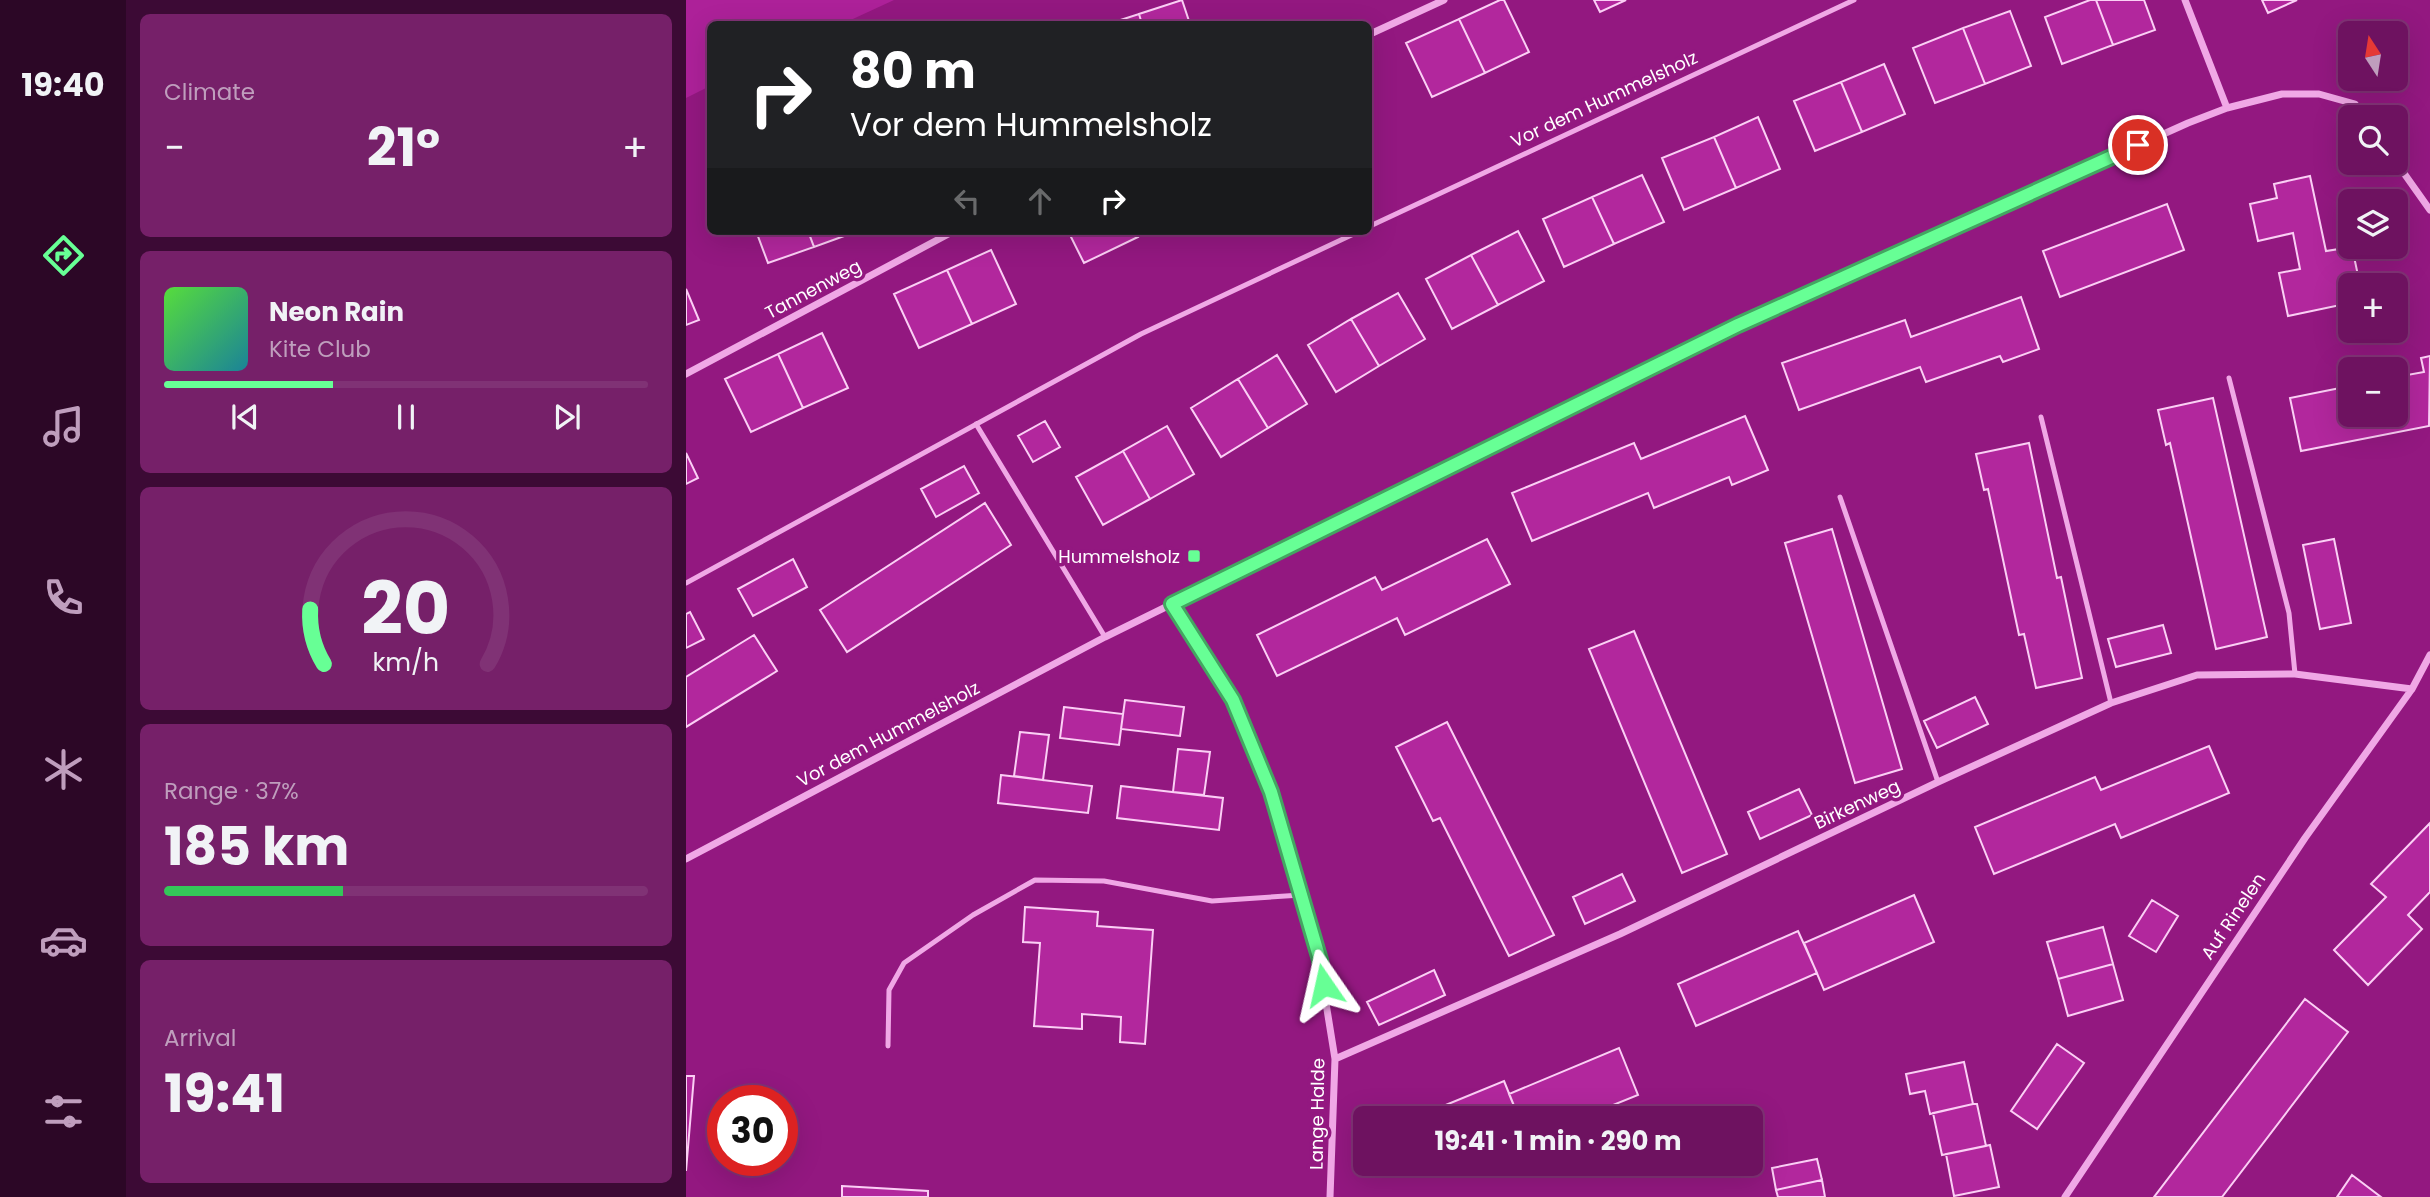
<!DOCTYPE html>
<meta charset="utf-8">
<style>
:root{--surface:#6e1260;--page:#762069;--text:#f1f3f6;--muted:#bf9ebd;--line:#803275;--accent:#67ff95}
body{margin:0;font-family:Poppins,sans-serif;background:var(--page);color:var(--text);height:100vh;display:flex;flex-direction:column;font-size:26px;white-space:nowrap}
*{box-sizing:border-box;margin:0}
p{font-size:23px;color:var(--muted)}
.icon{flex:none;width:38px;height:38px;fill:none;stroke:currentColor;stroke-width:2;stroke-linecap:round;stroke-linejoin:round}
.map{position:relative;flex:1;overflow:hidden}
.panel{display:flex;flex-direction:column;gap:14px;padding:14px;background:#3c0a35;width:560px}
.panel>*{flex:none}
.banner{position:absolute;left:21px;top:21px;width:665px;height:214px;border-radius:10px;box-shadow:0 7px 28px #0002,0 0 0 2px var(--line);background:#202124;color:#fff;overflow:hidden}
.needle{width:46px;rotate:348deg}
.controls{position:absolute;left:1652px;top:21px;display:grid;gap:14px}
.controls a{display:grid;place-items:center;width:70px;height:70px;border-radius:10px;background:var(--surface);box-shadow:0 7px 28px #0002,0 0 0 2px var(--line);font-size:35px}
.speed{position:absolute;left:21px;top:1085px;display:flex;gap:14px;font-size:35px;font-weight:700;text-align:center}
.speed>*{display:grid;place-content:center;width:91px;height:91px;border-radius:50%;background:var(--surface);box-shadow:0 7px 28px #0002,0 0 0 2px var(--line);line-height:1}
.speed .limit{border:10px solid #d22;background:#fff;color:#111}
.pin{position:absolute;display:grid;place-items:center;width:60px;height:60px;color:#fff;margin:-30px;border:4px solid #fff;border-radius:50%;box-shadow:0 2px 7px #0007}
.me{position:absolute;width:77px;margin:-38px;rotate:349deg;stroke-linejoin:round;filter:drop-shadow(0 0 5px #0008)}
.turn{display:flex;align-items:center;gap:24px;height:147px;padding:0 28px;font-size:32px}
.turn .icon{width:91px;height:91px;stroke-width:2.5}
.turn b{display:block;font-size:49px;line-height:60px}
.lanes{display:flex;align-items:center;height:66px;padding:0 28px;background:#0003;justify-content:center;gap:35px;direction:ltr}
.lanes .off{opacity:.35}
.big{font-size:52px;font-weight:700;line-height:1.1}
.panel .widget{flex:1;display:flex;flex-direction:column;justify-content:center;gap:10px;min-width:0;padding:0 24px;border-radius:10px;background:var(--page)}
.panel .dial{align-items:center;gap:0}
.dial svg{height:182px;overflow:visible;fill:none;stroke:var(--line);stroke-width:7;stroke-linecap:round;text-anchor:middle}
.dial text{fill:var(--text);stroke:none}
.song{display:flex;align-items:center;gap:21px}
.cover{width:84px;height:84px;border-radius:10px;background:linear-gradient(135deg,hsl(110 70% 55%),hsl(190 70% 35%))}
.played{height:7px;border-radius:4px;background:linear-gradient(90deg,var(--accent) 35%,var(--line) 35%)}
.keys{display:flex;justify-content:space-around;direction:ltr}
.heat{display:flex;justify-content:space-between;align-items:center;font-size:38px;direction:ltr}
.charge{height:10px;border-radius:5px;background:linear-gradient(90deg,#34c759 37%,var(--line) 0)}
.trip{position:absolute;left:667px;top:1106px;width:410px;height:70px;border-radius:10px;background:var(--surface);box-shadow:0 7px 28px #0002,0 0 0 2px var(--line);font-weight:700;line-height:70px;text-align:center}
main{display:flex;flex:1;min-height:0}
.tab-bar{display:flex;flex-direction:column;width:126px;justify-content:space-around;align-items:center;background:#2c0726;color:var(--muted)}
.tab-bar .icon{width:49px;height:49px}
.tab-bar .on{color:var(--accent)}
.tab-bar b{font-size:32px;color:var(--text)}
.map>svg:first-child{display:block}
.green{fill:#ad2199}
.building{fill:#b2279d;stroke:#fbcff5;stroke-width:2}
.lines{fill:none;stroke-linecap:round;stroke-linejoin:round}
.lane{stroke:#f0a8e6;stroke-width:5}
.street{stroke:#f0a8e6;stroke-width:7}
.route-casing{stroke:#43a661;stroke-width:18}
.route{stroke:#67ff95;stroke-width:12}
.poi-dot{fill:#67ff95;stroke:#931880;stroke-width:2.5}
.labels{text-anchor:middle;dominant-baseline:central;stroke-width:7;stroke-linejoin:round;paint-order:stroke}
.street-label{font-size:18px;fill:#fff;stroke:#931880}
.poi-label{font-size:18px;fill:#fff;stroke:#931880;text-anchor:end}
</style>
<main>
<nav class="tab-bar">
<b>19:40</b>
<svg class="icon on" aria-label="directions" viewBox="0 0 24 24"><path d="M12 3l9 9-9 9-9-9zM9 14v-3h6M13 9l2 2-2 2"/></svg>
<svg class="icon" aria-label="music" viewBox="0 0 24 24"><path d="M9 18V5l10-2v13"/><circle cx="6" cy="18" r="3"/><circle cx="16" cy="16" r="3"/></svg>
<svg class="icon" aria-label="phone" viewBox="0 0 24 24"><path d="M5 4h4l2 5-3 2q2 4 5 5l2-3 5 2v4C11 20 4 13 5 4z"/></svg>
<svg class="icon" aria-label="climate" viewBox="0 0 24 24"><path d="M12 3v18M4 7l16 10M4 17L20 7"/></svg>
<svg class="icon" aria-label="car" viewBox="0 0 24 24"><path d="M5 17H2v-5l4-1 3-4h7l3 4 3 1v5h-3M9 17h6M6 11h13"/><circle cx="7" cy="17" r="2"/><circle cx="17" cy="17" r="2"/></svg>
<svg class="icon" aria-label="filters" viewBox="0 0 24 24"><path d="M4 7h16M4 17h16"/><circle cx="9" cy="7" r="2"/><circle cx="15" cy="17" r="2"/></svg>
</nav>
<section class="panel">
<div class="widget"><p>Climate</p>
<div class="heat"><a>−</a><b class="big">21°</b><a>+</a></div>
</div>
<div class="widget">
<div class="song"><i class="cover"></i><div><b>Neon Rain</b><p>Kite Club</p></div></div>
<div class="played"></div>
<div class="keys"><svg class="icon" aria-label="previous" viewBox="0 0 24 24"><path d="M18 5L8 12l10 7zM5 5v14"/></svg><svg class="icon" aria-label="pause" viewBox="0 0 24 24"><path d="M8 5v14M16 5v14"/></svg><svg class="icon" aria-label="next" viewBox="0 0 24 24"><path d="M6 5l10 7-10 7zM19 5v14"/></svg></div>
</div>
<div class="widget dial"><svg viewBox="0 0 100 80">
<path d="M14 69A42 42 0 1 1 86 69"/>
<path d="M14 69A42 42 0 0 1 8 45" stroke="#67ff95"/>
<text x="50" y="56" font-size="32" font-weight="700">20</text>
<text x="50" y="72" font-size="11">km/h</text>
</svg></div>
<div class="widget"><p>Range · 37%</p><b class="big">185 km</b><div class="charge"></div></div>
<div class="widget"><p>Arrival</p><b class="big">19:41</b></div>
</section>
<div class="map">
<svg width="1744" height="1197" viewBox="0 0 1744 1197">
<rect width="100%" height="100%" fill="#931880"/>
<!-- green -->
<path class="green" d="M0,0H208L156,24H24V86L0,98Z"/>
<!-- building -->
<path class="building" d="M496,0L504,24H456L453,14Z
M814,0H818L843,52L799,73L773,19Z
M908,0H940L914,12Z
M1404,0H1410L1427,45L1376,64L1359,17Z
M1410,0H1458L1469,30L1427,45Z
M1576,0H1611L1582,13Z
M1324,11L1345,66L1299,84L1277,28Z
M453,14L456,24H422Z
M773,19L799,73L746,97L720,43Z
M1277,28L1299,84L1249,103L1227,48Z
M1198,64L1219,114L1176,132L1155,82Z
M1155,82L1176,132L1129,151L1108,101Z
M1072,117L1094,169L1050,188L1028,137Z
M1028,137L1050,188L998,210L976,158Z
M956,175L978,222L928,244L906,197Z
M1624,176L1640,251L1666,247L1674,285H1664V303L1602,316L1593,273L1614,269L1607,233L1572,241L1564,204L1591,198L1588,184Z
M906,197L928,244L878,267L857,219Z
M1481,204L1498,250L1374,297L1357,251Z
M70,231H122L128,247L82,263Z
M122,231H172L128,247Z
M382,231H449L452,237L398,263Z
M832,231L858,281L812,305L785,255Z
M305,250L330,304L286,324L261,270Z
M785,255L812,305L766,329L740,279Z
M261,270L286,324L233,348L208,294Z
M0,289L13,320L0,325Z
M712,293L739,339L693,366L665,319Z
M1335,297L1353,349L1317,362L1314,356L1240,382L1234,367L1113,410L1096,363L1219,320L1225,337Z
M665,319L693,366L650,392L622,345Z
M136,333L162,388L117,408L92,354Z
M92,354L117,408L65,432L39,379Z
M591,355L621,404L582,428L552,379Z
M1744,356L1743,426L1615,451L1604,398L1664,386V415H1710V377L1738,372L1735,358Z
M552,379L582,428L535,457L505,408Z
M1527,398L1581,637L1530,649L1484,443L1480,445L1472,410Z
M1059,416L1082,470L1046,485L1043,477L968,508L962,493L846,541L826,493L948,443L955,459Z
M359,421L374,447L347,462L332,436Z
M481,426L508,474L464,499L437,451Z
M1343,443L1371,578L1375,577L1396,678L1350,688L1338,634L1333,635L1302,489L1298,490L1290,454Z
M437,451L464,499L417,525L390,477Z
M0,453L12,478L0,484Z
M278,466L293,493L250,517L235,489Z
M299,503L325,545L161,652L134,610Z
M1146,529L1216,769L1169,783L1099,543Z
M801,539L824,584L719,635L711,618L591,676L571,635L689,577L696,590Z
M1648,539L1665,623L1634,629L1617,545Z
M107,559L121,587L67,616L52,589Z
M4,612L18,639L0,648V614Z
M1477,625L1485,653L1430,667L1422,639Z
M948,631L1041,854L996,873L903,649Z
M68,635L91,671L0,727V677Z
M1289,697L1302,724L1251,748L1238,721Z
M439,700L498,707L494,736L435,729Z
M378,707L437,714L433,745L374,738Z
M761,722L868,935L823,956L754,818L747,821L710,747Z
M334,732L363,735L357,780L328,776Z
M1523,746L1543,793L1435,838L1429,824L1308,874L1289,827L1409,777L1415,790Z
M492,749L524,752L518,795L487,792Z
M315,775L406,786L402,813L312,803Z
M435,786L537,798L533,830L431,818Z
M1113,789L1126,815L1074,839L1062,812Z
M1744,823V892L1722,915L1736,929L1682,985L1648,950L1700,897L1685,884Z
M936,874L949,901L899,924L887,897Z
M1228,895L1248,942L1138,990L1118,943Z
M1466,900L1492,916L1470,952L1443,936Z
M339,907L412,912L411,926L467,930L459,1044L434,1042L435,1017L396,1014V1029L348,1026L354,943L337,942Z
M1417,927L1427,964L1372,979L1361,942Z
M1112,931L1131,973L1010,1026L992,984Z
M1427,964L1437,1000L1382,1016L1372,979Z
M748,970L759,995L693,1025L681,1002Z
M1619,999L1662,1032L1536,1197H1468Z
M1371,1044L1398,1063L1351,1129L1325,1111Z
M933,1048L952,1095L895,1118H833L823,1094Z
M1278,1062L1287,1104L1244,1114L1239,1091L1224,1094L1220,1074Z
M0,1076H8L0,1171Z
M818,1081L833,1118H728Z
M1287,1104H1291L1300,1146L1256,1155L1247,1113Z
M1304,1145L1313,1187L1268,1196L1260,1154Z
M1131,1159L1136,1180L1090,1190L1086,1168Z
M711,1164H740L715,1174Z
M1666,1175L1695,1197H1651Z
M1136,1180L1139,1197H1092L1090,1190Z
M156,1186L242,1191V1197H156Z"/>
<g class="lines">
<!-- lane -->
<path class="lane" d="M682,227L1168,0
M1543,378L1603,613L1609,674
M1355,417L1425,703
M290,424L419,637
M1154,497L1252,782
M0,583L455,334L674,231
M202,1046L203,990L218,963L287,915L349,880L418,881L526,901L615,895"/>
<!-- street -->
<path class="street" d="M1499,0L1541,108
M682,35L758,0
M1710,162L1744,210
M0,374L268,231
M486,604L546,700L585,792L633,960L649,1059L644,1197
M0,859L419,637L1052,325L1502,123L1541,108L1596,94H1633L1669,104L1678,117
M649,1059L934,934L1252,782L1425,703L1511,675L1609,674L1726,689
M1379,1197L1619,838L1726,689L1744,655"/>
</g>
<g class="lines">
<!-- route casing -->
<g class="route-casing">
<path id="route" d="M638,985L634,960L585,792L547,700L486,604L1052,325L1452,145"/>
</g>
<!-- route -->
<use href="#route" class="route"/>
</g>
<!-- markers -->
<rect class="poi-dot" x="501" y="549" width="14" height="14" rx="3.5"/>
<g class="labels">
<!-- street labels -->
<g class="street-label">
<text transform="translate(918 99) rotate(-25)">Vor dem Hummelsholz</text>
<text transform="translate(127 289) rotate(-28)">Tannenweg</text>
<text transform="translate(202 734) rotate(-28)">Vor dem Hummelsholz</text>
<text transform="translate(1171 804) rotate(-25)">Birkenweg</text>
<text transform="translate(1547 916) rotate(-56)">Auf Rinelen</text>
<text transform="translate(631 1114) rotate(-89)">Lange Halde</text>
</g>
<!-- poi labels -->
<g class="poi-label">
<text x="494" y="556">Hummelsholz</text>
</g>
</g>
</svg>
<div class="controls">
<a><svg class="needle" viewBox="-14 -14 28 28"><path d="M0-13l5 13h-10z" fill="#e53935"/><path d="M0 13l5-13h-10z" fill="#bf9ebd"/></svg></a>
<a><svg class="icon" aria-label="search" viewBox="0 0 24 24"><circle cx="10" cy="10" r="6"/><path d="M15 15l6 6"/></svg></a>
<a><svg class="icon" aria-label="layers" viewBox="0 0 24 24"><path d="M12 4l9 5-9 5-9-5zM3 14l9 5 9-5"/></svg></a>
<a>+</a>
<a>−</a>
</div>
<div class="speed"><div class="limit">30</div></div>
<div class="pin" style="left:1452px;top:145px;background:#d93025"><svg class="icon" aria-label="arrive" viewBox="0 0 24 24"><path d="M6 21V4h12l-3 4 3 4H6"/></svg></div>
<svg class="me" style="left:638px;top:985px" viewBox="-20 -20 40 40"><path d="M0-17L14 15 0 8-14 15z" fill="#67ff95" stroke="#fff" stroke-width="4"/></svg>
<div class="trip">19:41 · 1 min · 290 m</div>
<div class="banner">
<div class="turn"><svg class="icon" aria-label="right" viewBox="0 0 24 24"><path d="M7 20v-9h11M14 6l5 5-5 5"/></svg><div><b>80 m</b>Vor dem Hummelsholz</div></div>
<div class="lanes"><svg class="icon off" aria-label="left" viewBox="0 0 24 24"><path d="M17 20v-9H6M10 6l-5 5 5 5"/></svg><svg class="icon off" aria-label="ahead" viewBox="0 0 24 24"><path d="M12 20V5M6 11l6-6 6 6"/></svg><svg class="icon" aria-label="right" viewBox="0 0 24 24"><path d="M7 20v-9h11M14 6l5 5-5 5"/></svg></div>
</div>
</div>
</main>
